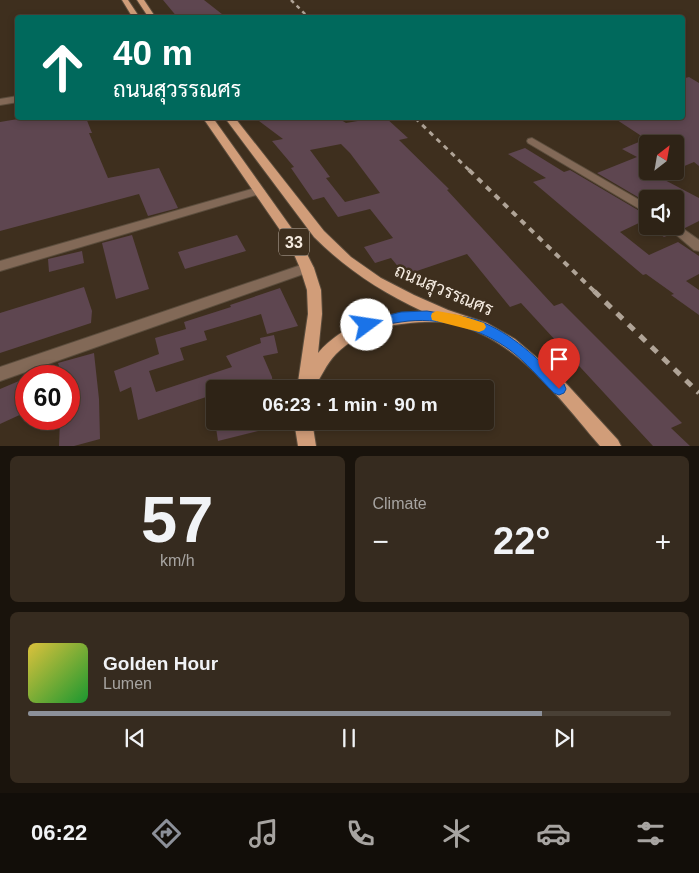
<!DOCTYPE html>
<meta charset="utf-8">
<style>
:root{--surface:#2e2316;--page:#362b1f;--text:#f1f3f6;--muted:#a7a4a1;--line:#494035;--accent:#8c9099}
body{margin:0;font-family:Arial,Sarabun,sans-serif;background:var(--page);color:var(--text);height:100vh;display:flex;flex-direction:column;font-size:19px;white-space:nowrap}
*{box-sizing:border-box;margin:0}
p{font-size:16px;color:var(--muted)}
.icon{flex:none;width:28px;height:28px;fill:none;stroke:currentColor;stroke-width:2;stroke-linecap:round;stroke-linejoin:round}
.map{position:relative;height:446px;overflow:hidden}
.sheet{display:flex;flex-direction:column;gap:10px;padding:10px;background:#19130c;flex:1}
.sheet>*{flex:none}
.hud{position:absolute;left:15px;top:15px;width:670px;height:105px;border-radius:5px;box-shadow:0 2px 8px #0003,0 0 0 1px var(--line);background:#00695c;color:#fff;overflow:hidden}
.needle{width:32px;rotate:31deg}
.tools{position:absolute;left:639px;top:135px;display:grid;gap:10px}
.tools a{display:grid;place-items:center;width:45px;height:45px;border-radius:5px;background:var(--surface);box-shadow:0 2px 8px #0003,0 0 0 1px var(--line);font-size:25px}
.speed{position:absolute;left:15px;top:365px;display:flex;gap:10px;font-size:25px;font-weight:700;text-align:center}
.speed>*{display:grid;place-content:center;width:65px;height:65px;border-radius:50%;background:var(--surface);box-shadow:0 2px 8px #0003,0 0 0 1px var(--line);line-height:1}
.speed .limit{border:8px solid #d22;background:#fff;color:#111}
.pin{position:absolute;display:grid;place-items:center;width:42px;height:42px;color:#fff;margin:-51px -21px;border-radius:50% 50% 50% 0;rotate:-45deg;box-shadow:0 0 5px #0007}
.pin .icon{rotate:45deg}
.me{position:absolute;width:55px;margin:-28px;rotate:76deg;stroke-linejoin:round;filter:drop-shadow(0 0 4px #0008)}
.turn{display:flex;align-items:center;gap:18px;height:105px;padding:0 15px;font-size:22px}
.turn .icon{width:65px;height:65px;stroke-width:2.5}
.turn b{display:block;font-size:35px;line-height:42px}
.big{font-size:38px;font-weight:600;line-height:1.1}
.sheet .widget{flex:1;display:flex;flex-direction:column;justify-content:center;gap:8px;min-width:0;padding:0 18px;border-radius:8px;background:var(--page)}
.sheet .dial{align-items:center;gap:0}
.dial b{font-size:65px;line-height:1}
.song{display:flex;align-items:center;gap:15px}
.cover{width:60px;height:60px;border-radius:8px;background:linear-gradient(135deg,hsl(50 70% 55%),hsl(130 70% 35%))}
.played{height:5px;border-radius:2px;background:linear-gradient(90deg,var(--accent) 80%,var(--line) 80%)}
.keys{display:flex;justify-content:space-around;direction:ltr}
.heat{display:flex;justify-content:space-between;align-items:center;font-size:28px;direction:ltr}
.sheet .tiles{flex:1;display:grid;gap:10px;grid-template-columns:1fr 1fr}
.widget:last-child{grid-column:span 2}
.trip{position:absolute;left:206px;top:380px;width:288px;height:50px;border-radius:5px;background:var(--surface);box-shadow:0 2px 8px #0003,0 0 0 1px var(--line);font-weight:600;line-height:50px;text-align:center}
.tabs{display:flex;height:80px;justify-content:space-around;align-items:center;background:#120e09;color:var(--muted)}
.tabs .icon{width:35px;height:35px}
.tabs .on{color:var(--accent)}
.tabs b{font-size:22px;color:var(--text)}
.map>svg:first-child{display:block}
.building{fill:#5e4650;fill-rule:evenodd}
.lines{fill:none;stroke-linecap:round;stroke-linejoin:round}
.minor-casing{stroke:#5b4d3d;stroke-width:2}
.primary-casing{stroke:#5b4d3d;stroke-width:2}
.minor{fill:#826957;fill-rule:evenodd}
.primary{fill:#d19d79;fill-rule:evenodd}
.rail-far3{stroke:#b0a497;stroke-width:2.5;stroke-dasharray:4 4;stroke-linecap:butt}
.rail-far2{stroke:#b0a497;stroke-width:3;stroke-dasharray:5 5;stroke-linecap:butt}
.rail-far1{stroke:#b0a497;stroke-width:4;stroke-dasharray:6 6;stroke-linecap:butt}
.rail{stroke:#b0a497;stroke-width:5;stroke-dasharray:8 8;stroke-linecap:butt}
.route{fill:#1a73e8;stroke:#114b97}
.slow{fill:#f59e0b}
.labels{text-anchor:middle;dominant-baseline:central;stroke-width:5;stroke-linejoin:round;paint-order:stroke}
.shield{fill:#3e2f1e;stroke:#beb3a6;stroke-width:1}
.shield-label{font-size:16px;font-weight:bold;fill:#f5ebe0}
.street-label{font-size:18px;fill:#f5ebe0;stroke:#3e2f1e}
</style>
<div class="map">
<svg width="699" height="446" viewBox="0 0 699 446">
<rect width="100%" height="100%" fill="#3e2f1e"/>
<!-- building -->
<path class="building" d="M163,0H204L227,18H178Z
M689,77L699,83V166L694,162L675,170V144H661L648,135V171H656L663,175L659,177L699,198V221L685,228L675,221V199H648V203L597,173L637,157L622,149L646,139L614,118H682V79Z
M24,118H86L92,133H89L108,178L159,168L178,208L148,216L139,194L0,231V122Z
M255,118H338L346,123L375,118H386L408,138L399,140L449,189L447,190L554,306L562,303L682,423L671,428L690,446H653L521,303L510,307L467,254L405,275L391,258L375,263L364,247L393,238L370,209L338,217L324,197L313,200L291,168L294,167L272,141L283,139ZM341,144L350,153L380,193L345,202L326,178L330,177L310,150Z
M525,148L564,172L570,170L648,216V226L641,222L620,232L649,255L678,242L699,256V274L686,281L699,290V315L671,295L674,294L646,274L643,275L533,182L546,178L508,154Z
M648,226H664L672,234L664,237Z
M132,235L149,289L116,299L102,243Z
M237,235L246,251L185,269L178,252Z
M82,251L84,263L49,272L48,259Z
M84,287L92,311L91,323L0,353V313Z
M280,288L298,326L267,334L261,314L238,321L204,331L207,340L180,348L184,360L149,371L156,392L232,367L226,356L261,343L260,338L274,335L278,353L263,356L272,377L273,389H215V394L138,420L131,387L120,392L114,371L159,354L155,338L186,329L184,322L231,307L230,305Z
M94,353L99,399L100,439L74,446H59L60,419H69V376H33L59,366L58,363Z
M26,378V412L0,424V389Z
M215,421H281L282,425L218,441Z"/>
<g class="lines">
<!-- minor casing -->
<g class="minor-casing">
<path id="minor" d="M18,96V102L0,105V99Z
M532,138L648,205V214L528,143L527,141L528,139Z
M259,187L263,189L265,191L263,193L0,271V261Z
M675,223L699,240V251L694,250L666,226H675Z
M307,263L312,265L314,268L312,271L0,381V367Z"/>
</g>
<!-- primary casing -->
<g class="primary-casing">
<path id="primary" d="M122,0H128L140,18H133Z
M137,0H144L156,18H149Z
M203,118H213L300,240L314,268L321,290L322,314L318,353C343,323 383,313 422,311C381,292 346,269 314,237L225,118H235L324,231L351,257L381,278L414,295L448,310L487,323L515,339L562,379L618,440L621,446H600C562,402 523,347 465,327C457,324 449,320 440,322C403,321 364,326 336,354C326,364 321,378 313,389H297L308,314L307,290L300,268L289,243Z
M294,421H312L316,446H298Z"/>
</g>
<!-- minor -->
<use href="#minor" class="minor"/>
<!-- primary -->
<use href="#primary" class="primary"/>
<!-- rail-far3 -->
<path class="rail-far3" d="M291,0L309,18"/>
<!-- rail-far2 -->
<path class="rail-far2" d="M415,118L470,171"/>
<!-- rail-far1 -->
<path class="rail-far1" d="M469,170L595,292"/>
<!-- rail -->
<path class="rail" d="M594,291L699,393"/>
</g>
<!-- route -->
<path class="route" d="M427,311C443,314 461,315 477,320C514,334 536,358 564,384L566,389L564,393L559,395L554,393C540,379 526,362 510,350C480,328 438,316 401,322C390,323 378,327 367,330L362,329L360,325L362,322L401,312Z"/>
<!-- slow -->
<path class="slow" d="M437,311L459,315L484,323L486,327L484,330L479,332L432,320L431,316L432,313Z"/>
<g class="labels">
<!-- shield labels -->
<rect class="shield" x="279" y="228.5" width="30" height="27" rx="4"/>
<g class="shield-label">
<text x="294" y="242">33</text>
</g>
<!-- street labels -->
<g class="street-label">
<text transform="translate(444 290) rotate(23)">ถนนสุวรรณศร</text>
</g>
</g>
</svg>
<div class="tools">
<a><svg class="needle" viewBox="-14 -14 28 28"><path d="M0-13l5 13h-10z" fill="#e53935"/><path d="M0 13l5-13h-10z" fill="#a7a4a1"/></svg></a>
<a><svg class="icon" aria-label="sound" viewBox="0 0 24 24"><path d="M4 9h4l5-4v14l-5-4H4zM17 9q2 3 0 6"/></svg></a>
</div>
<div class="speed"><div class="limit">60</div></div>
<div class="pin" style="left:559px;top:389px;background:#d93025"><svg class="icon" aria-label="arrive" viewBox="0 0 24 24"><path d="M6 21V4h12l-3 4 3 4H6"/></svg></div>
<svg class="me" style="left:367px;top:325px" viewBox="-20 -20 40 40"><circle r="19" fill="#fff"/><path d="M0-13L10 11 0 6-10 11z" fill="#1a73e8"/></svg>
<div class="trip">06:23 · 1 min · 90 m</div>
<div class="hud">
<div class="turn"><svg class="icon" aria-label="ahead" viewBox="0 0 24 24"><path d="M12 20V5M6 11l6-6 6 6"/></svg><div><b>40 m</b>ถนนสุวรรณศร</div></div>
</div>
</div>
<section class="sheet">
<div class="tiles">
<div class="widget dial"><b>57</b><p>km/h</p></div>
<div class="widget"><p>Climate</p>
<div class="heat"><a>−</a><b class="big">22°</b><a>+</a></div>
</div>
<div class="widget">
<div class="song"><i class="cover"></i><div><b>Golden Hour</b><p>Lumen</p></div></div>
<div class="played"></div>
<div class="keys"><svg class="icon" aria-label="previous" viewBox="0 0 24 24"><path d="M18 5L8 12l10 7zM5 5v14"/></svg><svg class="icon" aria-label="pause" viewBox="0 0 24 24"><path d="M8 5v14M16 5v14"/></svg><svg class="icon" aria-label="next" viewBox="0 0 24 24"><path d="M6 5l10 7-10 7zM19 5v14"/></svg></div>
</div>
</div>
</section>
<nav class="tabs">
<b>06:22</b>
<svg class="icon on" aria-label="directions" viewBox="0 0 24 24"><path d="M12 3l9 9-9 9-9-9zM9 14v-3h6M13 9l2 2-2 2"/></svg>
<svg class="icon" aria-label="music" viewBox="0 0 24 24"><path d="M9 18V5l10-2v13"/><circle cx="6" cy="18" r="3"/><circle cx="16" cy="16" r="3"/></svg>
<svg class="icon" aria-label="phone" viewBox="0 0 24 24"><path d="M5 4h4l2 5-3 2q2 4 5 5l2-3 5 2v4C11 20 4 13 5 4z"/></svg>
<svg class="icon" aria-label="climate" viewBox="0 0 24 24"><path d="M12 3v18M4 7l16 10M4 17L20 7"/></svg>
<svg class="icon" aria-label="car" viewBox="0 0 24 24"><path d="M5 17H2v-5l4-1 3-4h7l3 4 3 1v5h-3M9 17h6M6 11h13"/><circle cx="7" cy="17" r="2"/><circle cx="17" cy="17" r="2"/></svg>
<svg class="icon" aria-label="filters" viewBox="0 0 24 24"><path d="M4 7h16M4 17h16"/><circle cx="9" cy="7" r="2"/><circle cx="15" cy="17" r="2"/></svg>
</nav>
